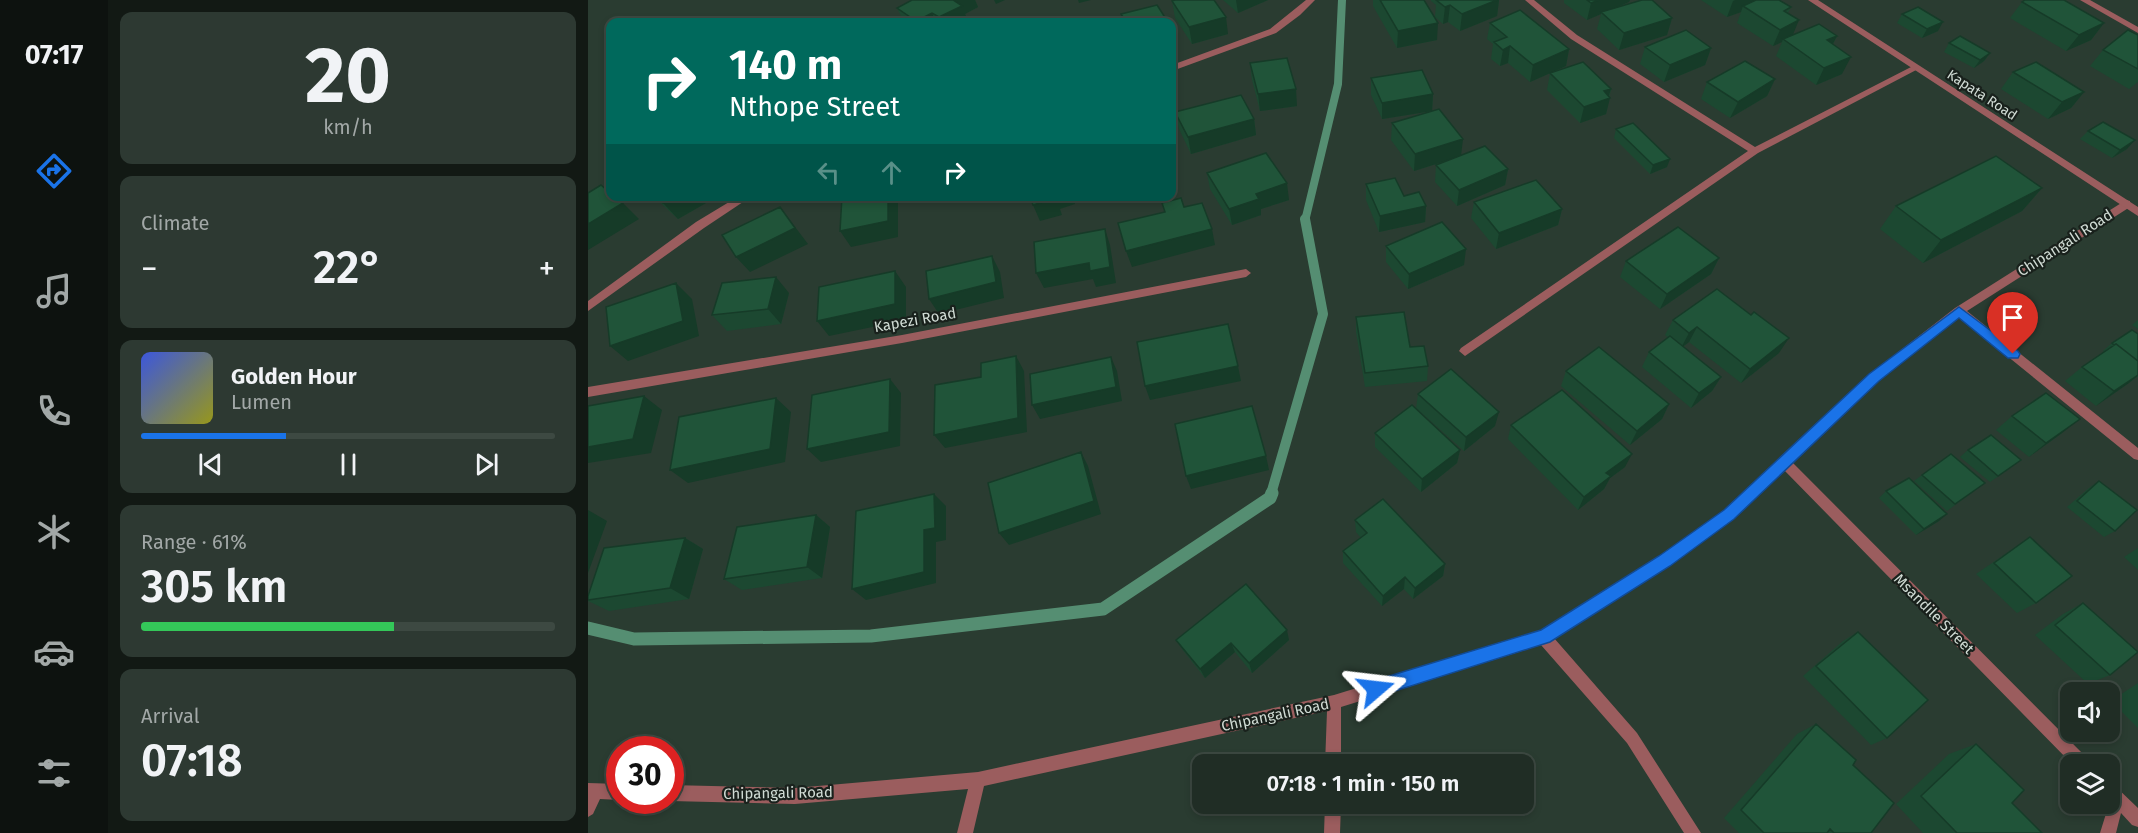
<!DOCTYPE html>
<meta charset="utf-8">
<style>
:root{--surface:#202d25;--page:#2d3932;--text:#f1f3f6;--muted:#a2a8a7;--line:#3d4942;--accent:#1a73e8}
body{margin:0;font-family:"Fira Sans",sans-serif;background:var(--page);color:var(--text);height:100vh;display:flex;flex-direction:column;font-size:22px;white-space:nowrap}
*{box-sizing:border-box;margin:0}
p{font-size:20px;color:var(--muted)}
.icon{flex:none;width:33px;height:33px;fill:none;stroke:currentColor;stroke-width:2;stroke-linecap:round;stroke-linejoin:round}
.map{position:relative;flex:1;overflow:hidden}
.side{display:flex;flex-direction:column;gap:12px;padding:12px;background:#121914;width:480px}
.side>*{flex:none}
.guide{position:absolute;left:18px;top:18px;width:570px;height:183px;border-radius:12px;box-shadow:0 3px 9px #0003,0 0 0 2px var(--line);background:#00695c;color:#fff;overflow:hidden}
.tools{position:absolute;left:1472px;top:682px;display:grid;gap:12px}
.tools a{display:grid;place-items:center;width:60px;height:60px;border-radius:12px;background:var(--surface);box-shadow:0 3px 9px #0003,0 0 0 2px var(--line);font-size:30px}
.speed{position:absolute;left:18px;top:736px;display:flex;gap:12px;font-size:30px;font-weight:700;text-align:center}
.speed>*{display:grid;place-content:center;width:78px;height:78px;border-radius:50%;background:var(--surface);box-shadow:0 3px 9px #0003,0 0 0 2px var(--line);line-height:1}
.speed .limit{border:9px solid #d22;background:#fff;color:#111}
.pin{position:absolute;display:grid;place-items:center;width:51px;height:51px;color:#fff;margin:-62px -26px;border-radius:50% 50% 50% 0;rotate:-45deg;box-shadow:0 0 6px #0007}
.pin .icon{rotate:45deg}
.me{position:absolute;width:66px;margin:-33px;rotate:73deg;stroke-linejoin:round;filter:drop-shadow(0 0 4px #0008)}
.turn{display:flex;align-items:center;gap:21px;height:126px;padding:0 24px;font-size:27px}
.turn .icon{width:78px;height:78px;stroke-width:2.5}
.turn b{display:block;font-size:42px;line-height:51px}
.lanes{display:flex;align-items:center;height:57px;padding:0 24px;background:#0003;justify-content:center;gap:30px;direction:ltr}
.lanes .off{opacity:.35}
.big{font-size:45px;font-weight:600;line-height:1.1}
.side .tile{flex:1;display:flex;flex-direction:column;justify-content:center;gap:9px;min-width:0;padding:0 21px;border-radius:12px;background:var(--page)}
.side .dial{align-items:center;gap:0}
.dial b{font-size:78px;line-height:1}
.song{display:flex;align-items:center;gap:18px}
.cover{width:72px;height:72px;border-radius:9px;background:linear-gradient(135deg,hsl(230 70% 55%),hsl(60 70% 35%))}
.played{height:6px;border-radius:3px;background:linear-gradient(90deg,var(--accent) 35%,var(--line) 35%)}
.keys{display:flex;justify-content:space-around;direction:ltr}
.heat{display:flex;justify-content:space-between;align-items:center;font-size:33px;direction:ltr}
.charge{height:9px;border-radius:4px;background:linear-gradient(90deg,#34c759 61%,var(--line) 0)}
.trip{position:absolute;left:604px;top:754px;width:342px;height:60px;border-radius:12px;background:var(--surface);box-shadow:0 3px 9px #0003,0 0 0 2px var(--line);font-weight:600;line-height:60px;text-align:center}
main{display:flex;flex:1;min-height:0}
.tabs{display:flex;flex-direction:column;width:108px;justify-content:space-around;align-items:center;background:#0d120f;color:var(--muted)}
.tabs .icon{width:42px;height:42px}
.tabs .active{color:var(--accent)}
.tabs b{font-size:27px;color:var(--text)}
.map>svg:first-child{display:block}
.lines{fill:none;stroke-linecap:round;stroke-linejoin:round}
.stream-far2{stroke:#558e72;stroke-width:8}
.stream-far1{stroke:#558e72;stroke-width:10}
.stream{stroke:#558e72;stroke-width:13}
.minor{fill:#9b5d5e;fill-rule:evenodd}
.tertiary{fill:#9b5d5e;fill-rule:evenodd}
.wall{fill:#1c4831}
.shaded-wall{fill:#163b28}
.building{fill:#205439;stroke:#163b28;stroke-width:1.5}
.route{fill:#1a73e8;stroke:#114b97;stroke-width:1.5}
.labels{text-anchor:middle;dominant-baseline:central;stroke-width:4.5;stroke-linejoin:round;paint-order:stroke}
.far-street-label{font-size:14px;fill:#d0dbd4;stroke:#19211c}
.street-label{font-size:15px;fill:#d0dbd4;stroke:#19211c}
</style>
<main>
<nav class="tabs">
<b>07:17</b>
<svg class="icon active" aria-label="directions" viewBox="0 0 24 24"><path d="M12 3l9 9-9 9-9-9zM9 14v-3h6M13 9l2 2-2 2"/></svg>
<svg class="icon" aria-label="music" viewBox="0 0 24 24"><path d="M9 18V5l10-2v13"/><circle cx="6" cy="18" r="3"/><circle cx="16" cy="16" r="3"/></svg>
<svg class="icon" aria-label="phone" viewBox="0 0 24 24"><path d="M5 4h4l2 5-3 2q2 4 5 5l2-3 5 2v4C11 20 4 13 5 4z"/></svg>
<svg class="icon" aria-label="climate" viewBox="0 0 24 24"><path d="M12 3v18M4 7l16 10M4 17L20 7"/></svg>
<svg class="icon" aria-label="car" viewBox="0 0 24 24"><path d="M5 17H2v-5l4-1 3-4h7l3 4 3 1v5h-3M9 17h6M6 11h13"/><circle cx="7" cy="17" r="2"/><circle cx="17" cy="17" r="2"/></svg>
<svg class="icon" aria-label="filters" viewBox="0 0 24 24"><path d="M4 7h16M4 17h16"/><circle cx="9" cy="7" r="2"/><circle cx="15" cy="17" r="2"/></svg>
</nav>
<section class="side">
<div class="tile dial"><b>20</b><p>km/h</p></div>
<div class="tile"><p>Climate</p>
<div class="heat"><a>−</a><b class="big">22°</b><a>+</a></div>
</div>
<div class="tile">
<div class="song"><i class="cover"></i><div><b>Golden Hour</b><p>Lumen</p></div></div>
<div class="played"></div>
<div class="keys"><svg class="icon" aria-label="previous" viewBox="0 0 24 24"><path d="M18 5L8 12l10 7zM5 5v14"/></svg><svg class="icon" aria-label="pause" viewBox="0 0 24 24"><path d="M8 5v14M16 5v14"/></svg><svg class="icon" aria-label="next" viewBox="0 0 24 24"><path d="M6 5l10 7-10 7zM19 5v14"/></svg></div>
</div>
<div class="tile"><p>Range · 61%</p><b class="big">305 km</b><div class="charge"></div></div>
<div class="tile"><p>Arrival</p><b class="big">07:18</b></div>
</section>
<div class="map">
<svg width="1550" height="833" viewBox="0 0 1550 833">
<rect width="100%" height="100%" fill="#2a3c31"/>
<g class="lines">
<!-- stream-far2 -->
<path class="stream-far2" d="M717,221L750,84L754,0"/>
<!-- stream-far1 -->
<path class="stream-far1" d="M683,494L735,314L717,219"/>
<!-- stream -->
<path class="stream" d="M0,628L46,639L283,636L515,609L682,498L684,493"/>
<!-- minor -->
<path class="minor" d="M718,0H727L712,15L688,33L584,71V65L682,29Z
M937,0H946L989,35L1167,147L1325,66L1328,65L1332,68L1170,153L877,356L871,351L873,348L1160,151L983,39Z
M151,196H164L116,228L0,311V301L108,222Z
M1538,200L1542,201V207L1379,311L1550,448V460L1546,459L1371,317L1290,380L1204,462L1501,760L1504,765H1485L1196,470L1146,518L1082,565L966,638L1049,733L1113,833H1096L1039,743L953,645L753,707V765H737L739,711L396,786L385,833H369L380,789L207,804L82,801V785L207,788L390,772L746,695L953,631L1072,557L1136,510L1282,374L1367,308Z
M658,269L663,273L658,277L314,343L0,397V387L314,335Z
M1521,782L1526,785L1550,808V827L1544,825L1533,813L1528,833H1512L1521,804Z
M0,783L32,784V800L12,799L5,814L0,817Z
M737,804H753L752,833H736Z"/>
<!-- tertiary -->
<path class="tertiary" d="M1220,0H1230L1550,207V216Z
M1492,0H1502L1550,27V33Z"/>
</g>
<!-- wall -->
<path class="wall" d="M324,0H387L390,7L377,14L380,22H316L309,8Z
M635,0H680L650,13Z
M785,0H836L849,40L809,48L785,6Z
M843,0H911L909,16L872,31L860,22L855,24L847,17L848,5L843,1Z
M976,0H1042L1041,2L1027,8L1084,18L1079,35L1031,50L1009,29L1013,14L999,20L976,3Z
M1113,0H1191L1203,7L1200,13L1204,35L1249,36L1245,44L1254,74L1228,85L1188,56L1194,42L1185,46L1149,23L1153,12L1139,17Z
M584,1L640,34L604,44L587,18Z
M1434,2L1516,23L1503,40L1478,51L1422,18Z
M1314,14L1350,31L1334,38L1309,23Z
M902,23L981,49L978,66L942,82L920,63L912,66L903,59L905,44L899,39Z
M1550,35V82L1541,89L1502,66L1515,50Z
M1361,43L1402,53L1396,61L1386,68L1356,52Z
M1057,47L1123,48L1117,65L1076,82L1052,64Z
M662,63L709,106L672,111L664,80Z
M1425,72L1496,92L1483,108L1460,119L1413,89Z
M962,73L1023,89L1018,114L992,123L959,90Z
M783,78L845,94L844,111L794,119L783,95Z
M1187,79L1179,96L1142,118L1113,99L1119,82Z
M587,112L666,119L668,135L603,154L591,129Z
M804,123L873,156L826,171L803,140Z
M1028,129L1079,167L1062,174L1026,138Z
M1500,131L1539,149L1524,158L1492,139Z
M848,165L920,169L917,185L869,206L847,182Z
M619,173L701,200L673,209V215L644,225L622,189Z
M778,184L816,196L838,206L837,222L791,232L778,200Z
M1454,188L1434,211L1335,263L1292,229L1308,206Z
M65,196H141L130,203L125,199L90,219Z
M886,202L974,209L970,225L908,249L883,218Z
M798,246L876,265L820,289L798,262Z
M1131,258L1123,274L1072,309L1032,277L1038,261Z
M1129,289L1191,353L1153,383L1101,342L1095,347L1133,377L1124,391L1103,408L1054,367L1061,352L1081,338L1077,335L1085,320Z
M201,293L193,324L139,331L124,315Z
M768,317L822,347L840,366L839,381L777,387L768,332Z
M1550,320V329L1544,325Z
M1550,334V377H1549L1508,406L1477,381L1494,367L1516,352L1515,351L1524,343Z
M978,371L1081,404L1074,419L1042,445L973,386Z
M830,394L907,426L876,451L828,408Z
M1424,416L1474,433L1441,457L1408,430Z
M923,425L1037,467L1022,478L1016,489L990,510L920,439Z
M787,433L872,450L869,463L833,492L787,447Z
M1380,450L1424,467L1402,482L1372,457Z
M1334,475L1397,483L1359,511L1326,481Z
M1511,481L1527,531L1516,537L1479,507L1501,488Z
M1298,491L1351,521L1328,535L1291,498Z
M228,515L242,527L234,578L154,590L136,579Z
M767,520L857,564L855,576L825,599L816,589L794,606L755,563V551L773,538L768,532Z
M1442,537L1448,603L1429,613L1388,574Z
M97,538L115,549L101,599L21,611L0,601V596Z
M1550,548V570L1536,557Z
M1495,603L1522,675L1500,684L1447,635L1475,614Z
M1270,632L1299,738L1283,745L1215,676L1255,641Z
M588,640H701L664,673L647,652L617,678L594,649Z
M1550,683V728L1523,701Z
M1228,724L1265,765L1283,833H1151L1136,818L1209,734Z
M1388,744L1424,803L1454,833H1335L1308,804L1361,754Z"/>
<!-- shaded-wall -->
<path class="shaded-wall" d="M365,0H387L390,7L377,14L381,22H353L351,17Z
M406,0H417L408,4Z
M490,0H503L491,3Z
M648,0H680L650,13Z
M909,0H911L909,16L872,31L874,14Z
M1011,0H1042L1041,2L1015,13L1013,12V14L999,20L1003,3Z
M1147,0H1171L1155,6L1153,12L1139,17L1145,1Z
M862,5L860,22L855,24L857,7Z
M344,13L348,22H329L328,21Z
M638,17L640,34L604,44L601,27Z
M1084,18L1079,35L1031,50L1036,33Z
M1211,20L1204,37L1195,39L1194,42L1185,46L1192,30Z
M1355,22L1350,31L1334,38L1339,29Z
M850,23L849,40L809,48L810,31Z
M1516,23L1503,40L1478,51L1491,35Z
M584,31L588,48L584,49Z
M1249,36L1240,53L1239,40Z
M922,46L920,63L912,66L915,50Z
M1123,48L1117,65L1076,82L1082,65Z
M981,49L978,66L942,82L945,65Z
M1402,53L1396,61L1386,68L1392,60Z
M1263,57L1254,74L1228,85L1236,68Z
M1187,79L1179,96L1142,118L1150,102Z
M708,89L709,106L672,111L670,94Z
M1023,89L1020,98H1022L1018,114L992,123L996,107L1016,91Z
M1496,92L1483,108L1460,119L1474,102Z
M845,94L844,111L794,119V103Z
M666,119L668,135L603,154L600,137Z
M875,139L873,156L826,171L827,154Z
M1547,140L1539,149L1524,158L1532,150Z
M1082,159L1079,167L1062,174L1065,165Z
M920,169L917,185L869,206L871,190Z
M699,183L701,200L673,209V215L644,225L641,209L668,194Z
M1454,188L1434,211L1335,263L1353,240Z
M86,196H123L125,199L90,219L75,203Z
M125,196H141L130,203Z
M300,196H310V237L263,247L252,231Z
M352,196H367L354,201Z
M467,196H485L487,204L472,209L474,215L452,221L445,205Z
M35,203L51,219L0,250V224Z
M838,206L837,222L791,232L792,216Z
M192,207L220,244L162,272L148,257Z
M974,209L970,225L908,249L911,233Z
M517,229L522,245L528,283L508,287L505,279L456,288L448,273Z
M624,229L627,245L544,267L538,251Z
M878,249L876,265L820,289L821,274Z
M404,256L412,272L416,298L351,314L341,299Z
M1131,258L1123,274L1072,309L1079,294Z
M307,271L318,287V320L241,336L229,321Z
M188,277L201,293L193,324L180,309Z
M88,283L104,299L111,336L40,361L22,346Z
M1109,327L1101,342L1093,348L1101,333Z
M1201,338L1191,353L1153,383L1162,369Z
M428,356L436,371L439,432L357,448L346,435Z
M523,357L529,371L534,401L452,419L444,405Z
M650,366L653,381L562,400L557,386Z
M1550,375L1541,383L1508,406L1526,391Z
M1133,377L1124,391L1103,408L1111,393Z
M302,379L313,393L312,446L233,462L219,449Z
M56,396L74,410L63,453L0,463V447Z
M188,398L203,412L197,462L100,483L82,470Z
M1081,404L1074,419L1042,445L1049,431Z
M911,412L907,426L876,451L878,437Z
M1492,419L1474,433L1441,457L1458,443Z
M872,450L869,463L833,492L834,479Z
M493,452L500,466L513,514L421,545L411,533Z
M1044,454L1037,467L1022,478L1016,489L990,510L996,497L1018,473Z
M678,456L681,470L603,489L598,476Z
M346,494L358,506V540L348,542V583L278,600L264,589Z
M0,510L19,521L0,573Z
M1359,514L1351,521L1328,535L1336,529Z
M228,515L242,527L234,578L219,567Z
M97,538L115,549L101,599L82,588Z
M857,564L855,576L825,599L827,588Z
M817,577L816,589L794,606L795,596Z
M699,630L701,640L664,673L661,663Z
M643,643L647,652L617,678L612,669Z"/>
<!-- building -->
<path class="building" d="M324,0H365L374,6L351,17L344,13L328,21L309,8Z
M587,0H626L638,17L601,27L584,1Z
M792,0H836L850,23L810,31Z
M848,0H909L874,14L862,5L857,7Z
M999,0H1011L1003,3Z
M1054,0H1064L1084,18L1036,33L1013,12Z
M1168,0H1191L1203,7L1196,11L1211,20L1192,30L1155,6Z
M1437,0H1476L1516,23L1491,35L1434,2Z
M569,5L580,22H538L533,14Z
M1330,7L1355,22L1339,29L1314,14Z
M932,10L981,49L945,65L922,46L915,50L906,42L919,37L902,23Z
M1231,24L1249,36L1239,40L1263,57L1236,68L1195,39Z
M1098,30L1123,48L1082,65L1057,47Z
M1540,30L1550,35V69L1515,50Z
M1372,36L1402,53L1392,60L1361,43Z
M699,58L708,89L670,94L662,63Z
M1157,61L1187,79L1150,102L1119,82Z
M995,62L1023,89L1016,91L1022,98L996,107L962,73Z
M1448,62L1496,92L1474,102L1425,72Z
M834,70L845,94L794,103L783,78Z
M653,95L666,119L600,137L587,112Z
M851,109L875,139L827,154L804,123Z
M1515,122L1547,140L1532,150L1500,131Z
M1045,123L1082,159L1065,165L1028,129Z
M897,146L920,169L871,190L848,165Z
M678,153L699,183L668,194L671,199L641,209L619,173Z
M1408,156L1454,188L1353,240L1308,206Z
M807,178L816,196L831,192L838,206L792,216L778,184Z
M948,180L974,209L911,233L886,202Z
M13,185L22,193V196H27L35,203L0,224V193Z
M68,196H86L75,203Z
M254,196H300V221L252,231Z
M442,196H467L468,198L445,205Z
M593,198L596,207L614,203L624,229L538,251L530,223L577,212L574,203Z
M192,207L207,228L148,257L134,235Z
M854,222L878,249L821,274L798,246Z
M1090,227L1131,258L1079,294L1038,261Z
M517,229L522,267L502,271L501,263L448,273L446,242Z
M404,256L408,282L341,299L338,271Z
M307,271V304L229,321L231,287Z
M188,277L180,309L124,315L134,283Z
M88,283L95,321L22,346L18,307Z
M1129,289L1163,315L1166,312L1201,338L1162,369L1109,327L1101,333L1085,320Z
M816,312L822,347L836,346L840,366L777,373L768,317Z
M640,324L650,366L557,386L549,342Z
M1544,330L1550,334V361L1528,344L1526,345L1524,343Z
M1082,336L1133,377L1111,393L1061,352Z
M1528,344L1550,361V375L1526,391L1494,367Z
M1011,347L1081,404L1049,431L978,371Z
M428,356L430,418L346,435L347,385L393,377V363Z
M523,357L528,387L444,405L442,374Z
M863,369L911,412L878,437L830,394Z
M302,379L301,432L219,449L224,395Z
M974,390L1044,454L1018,473L1023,476L996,497L923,425Z
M1458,393L1492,419L1458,443L1424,416Z
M56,396L45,439L0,447V406Z
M188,398L182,449L82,470L91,417Z
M824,405L872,450L834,479L787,433Z
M664,406L678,456L598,476L587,424Z
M1403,435L1433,460L1410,476L1380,450Z
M493,452L506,501L411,533L400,483Z
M1363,454L1397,483L1367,504L1334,475Z
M1321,478L1359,514L1336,529L1298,491Z
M1511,481L1549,510L1527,531L1489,501Z
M346,494L347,528L336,530V572L264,589L268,511Z
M795,499L857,564L827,588L817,577L795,596L755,551L779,533L767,520Z
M228,515L219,567L136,579L149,527Z
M1442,537L1484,576L1448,603L1406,563Z
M97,538L82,588L0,600V596L16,548Z
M658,584L699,630L661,663L643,643L612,669L588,640Z
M1495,603L1550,652L1522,675L1467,625Z
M1270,632L1340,700L1299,738L1228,666Z
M1228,724L1268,760L1265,765L1306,803L1283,833H1246L1242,829L1239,833H1176L1153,810Z
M1388,744L1436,790L1424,803L1454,833H1369L1333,796Z"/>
<!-- route -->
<path class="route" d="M1371,307L1430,351L1432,354L1430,358H1420L1371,318L1291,381L1146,519L1082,566L962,642L788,697L782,694L780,689L782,683L788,680L953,630L1071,556L1136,510L1281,374Z"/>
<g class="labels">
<!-- far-street labels -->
<g class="far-street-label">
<text transform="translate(1394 95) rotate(33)">Kapata Road</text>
</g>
<!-- street labels -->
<g class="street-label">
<text transform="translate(1477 243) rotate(-33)">Chipangali Road</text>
<text transform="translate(327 320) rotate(-10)">Kapezi Road</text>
<text transform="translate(1346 614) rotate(45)">Msandile Street</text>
<text transform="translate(687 715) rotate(-12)">Chipangali Road</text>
<text transform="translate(190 793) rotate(-1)">Chipangali Road</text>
</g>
</g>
</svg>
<div class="tools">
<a><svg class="icon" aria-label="sound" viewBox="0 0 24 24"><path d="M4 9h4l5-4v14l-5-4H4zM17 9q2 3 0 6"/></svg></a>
<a><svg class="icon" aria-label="layers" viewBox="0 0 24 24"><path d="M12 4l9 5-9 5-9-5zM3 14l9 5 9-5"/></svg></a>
</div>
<div class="speed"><div class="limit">30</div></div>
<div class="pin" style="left:1425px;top:354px;background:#d93025"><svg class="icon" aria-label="arrive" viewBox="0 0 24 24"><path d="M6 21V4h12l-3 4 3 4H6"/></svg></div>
<svg class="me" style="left:788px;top:689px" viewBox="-20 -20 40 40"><path d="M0-17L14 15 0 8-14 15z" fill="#1a73e8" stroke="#fff" stroke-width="4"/></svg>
<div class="trip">07:18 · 1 min · 150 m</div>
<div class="guide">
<div class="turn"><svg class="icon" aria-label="right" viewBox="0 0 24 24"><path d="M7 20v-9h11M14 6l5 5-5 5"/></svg><div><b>140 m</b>Nthope Street</div></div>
<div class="lanes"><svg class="icon off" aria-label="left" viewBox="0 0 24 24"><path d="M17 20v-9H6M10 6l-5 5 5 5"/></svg><svg class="icon off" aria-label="ahead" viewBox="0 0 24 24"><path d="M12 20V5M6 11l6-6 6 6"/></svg><svg class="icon" aria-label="right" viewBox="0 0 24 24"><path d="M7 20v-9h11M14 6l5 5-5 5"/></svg></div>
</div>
</div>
</main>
